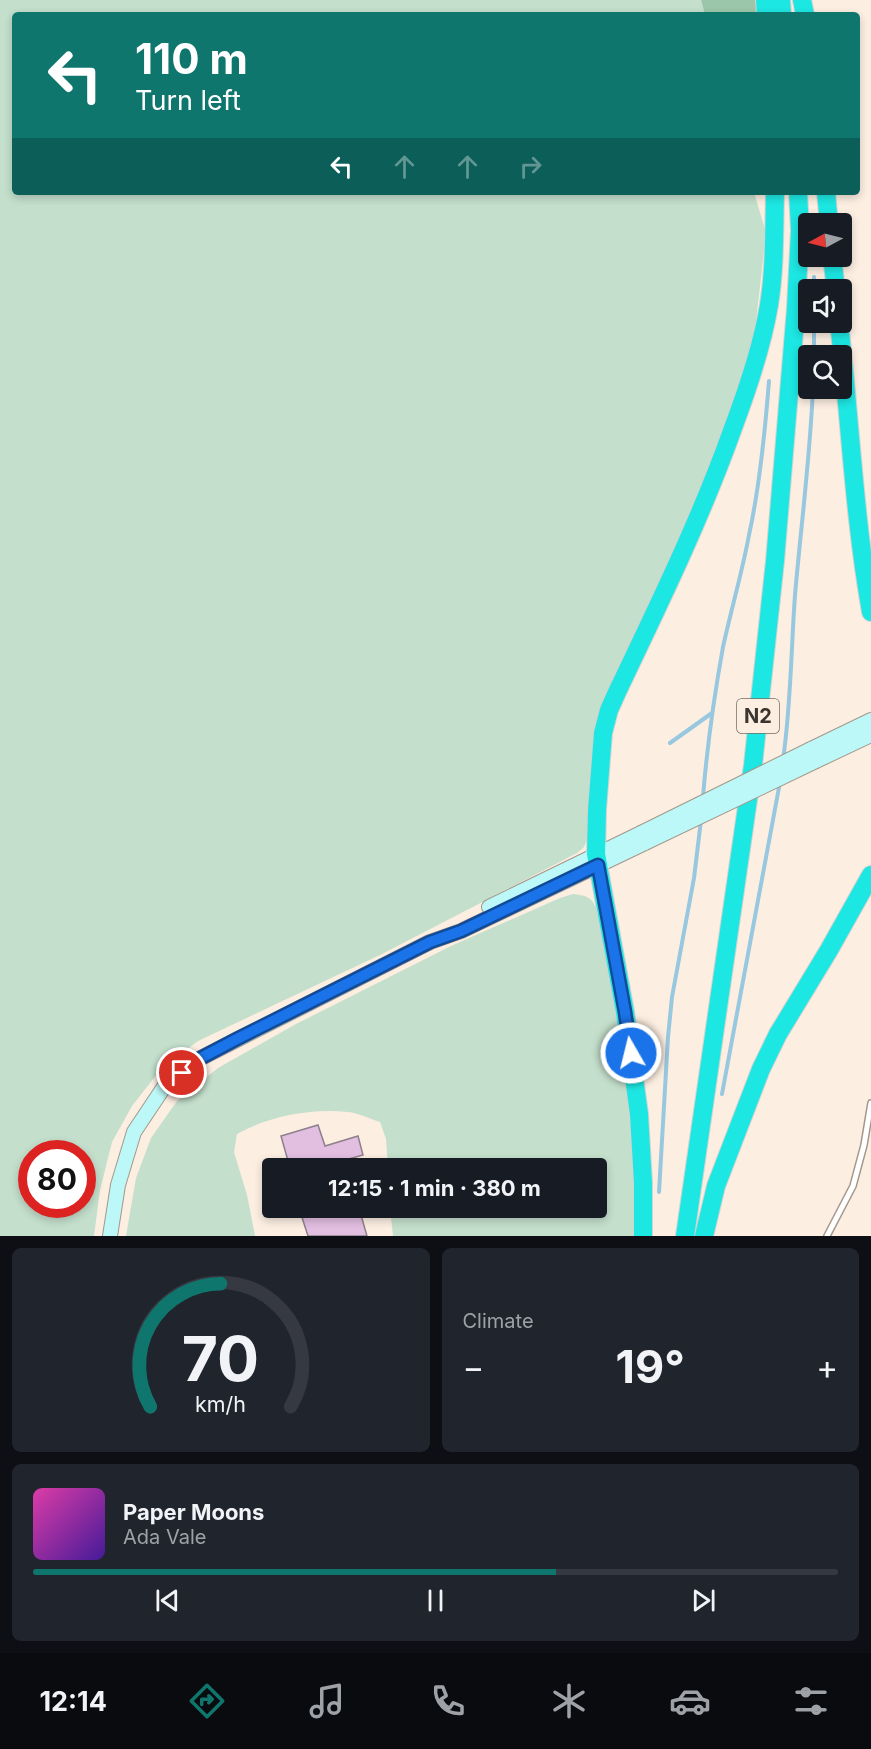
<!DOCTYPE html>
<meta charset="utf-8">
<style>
:root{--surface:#171b24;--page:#20242c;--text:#f1f3f6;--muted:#9ea1a6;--line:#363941;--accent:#0f766e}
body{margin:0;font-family:Inter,sans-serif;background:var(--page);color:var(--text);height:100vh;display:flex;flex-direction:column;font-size:22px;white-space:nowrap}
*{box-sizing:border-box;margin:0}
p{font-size:20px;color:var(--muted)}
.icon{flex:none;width:33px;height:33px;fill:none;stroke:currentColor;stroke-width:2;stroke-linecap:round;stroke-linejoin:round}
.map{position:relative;height:1236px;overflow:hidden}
.sheet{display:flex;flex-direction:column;gap:12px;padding:12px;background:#0d0f14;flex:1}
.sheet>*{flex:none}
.hud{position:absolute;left:12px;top:12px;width:848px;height:183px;border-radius:6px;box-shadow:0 3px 9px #0003;background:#0f766e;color:#fff;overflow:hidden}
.needle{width:39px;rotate:263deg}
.tools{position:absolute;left:798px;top:213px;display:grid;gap:12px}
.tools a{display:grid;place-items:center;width:54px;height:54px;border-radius:6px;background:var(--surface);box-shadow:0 3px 9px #0003;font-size:30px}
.speed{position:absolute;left:18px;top:1140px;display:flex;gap:12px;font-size:30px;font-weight:700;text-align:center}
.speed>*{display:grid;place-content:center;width:78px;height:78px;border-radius:50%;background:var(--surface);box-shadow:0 3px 9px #0003;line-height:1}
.speed .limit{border:9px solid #d22;background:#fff;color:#111}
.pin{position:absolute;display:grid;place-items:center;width:51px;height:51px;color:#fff;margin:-26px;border:3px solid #fff;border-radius:50%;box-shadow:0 2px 6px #0007}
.me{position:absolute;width:66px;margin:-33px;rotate:352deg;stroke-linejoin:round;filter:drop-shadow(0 0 4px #0008)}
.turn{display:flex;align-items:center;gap:21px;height:126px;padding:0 24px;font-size:27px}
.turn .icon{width:78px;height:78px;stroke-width:2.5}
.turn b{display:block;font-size:42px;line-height:51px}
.lanes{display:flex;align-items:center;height:57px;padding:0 24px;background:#0003;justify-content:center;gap:30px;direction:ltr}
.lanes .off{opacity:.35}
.big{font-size:45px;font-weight:700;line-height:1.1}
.sheet .card{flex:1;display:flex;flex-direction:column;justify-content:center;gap:9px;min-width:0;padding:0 21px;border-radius:9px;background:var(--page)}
.sheet .dial{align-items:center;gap:0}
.dial svg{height:156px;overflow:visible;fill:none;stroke:var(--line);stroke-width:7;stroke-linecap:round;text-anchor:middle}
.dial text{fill:var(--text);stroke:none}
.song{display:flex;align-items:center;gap:18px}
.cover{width:72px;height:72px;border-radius:9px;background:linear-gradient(135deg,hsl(320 70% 55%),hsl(260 70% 35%))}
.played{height:6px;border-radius:3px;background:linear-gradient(90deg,var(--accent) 65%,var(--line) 65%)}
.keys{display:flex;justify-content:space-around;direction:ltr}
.heat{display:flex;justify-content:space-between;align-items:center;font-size:33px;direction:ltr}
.sheet .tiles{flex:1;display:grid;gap:12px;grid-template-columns:1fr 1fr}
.card:last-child{grid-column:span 2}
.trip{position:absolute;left:262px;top:1158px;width:345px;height:60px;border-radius:6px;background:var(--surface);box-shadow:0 3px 9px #0003;font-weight:700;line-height:60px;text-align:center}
.menu{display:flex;height:96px;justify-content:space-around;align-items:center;background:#090b0e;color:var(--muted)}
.menu .icon{width:42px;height:42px}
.menu .current{color:var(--accent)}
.menu b{font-size:27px;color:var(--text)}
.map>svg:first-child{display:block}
.green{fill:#c4dfcc;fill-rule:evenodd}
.forest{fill:#9cc6a9}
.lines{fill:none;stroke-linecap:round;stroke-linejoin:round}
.stream{stroke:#98c7e0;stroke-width:4}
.building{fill:#e2bee0;stroke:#8d808c;stroke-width:1.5}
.lane-casing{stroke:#a4978b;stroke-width:8}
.secondary-casing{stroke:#a4978b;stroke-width:16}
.highway-casing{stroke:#d4d3d1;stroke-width:20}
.lane{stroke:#fff;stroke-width:5}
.secondary{stroke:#bbf8f7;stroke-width:14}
.highway{stroke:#1de7e3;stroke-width:18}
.secondary-bridge-casing{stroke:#a4978b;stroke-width:16;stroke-linecap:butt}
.secondary-bridge{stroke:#bbf8f7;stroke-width:14}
.route-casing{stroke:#114b97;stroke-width:15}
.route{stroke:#1a73e8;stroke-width:10}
.labels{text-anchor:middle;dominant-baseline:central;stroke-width:4.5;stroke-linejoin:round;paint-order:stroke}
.shield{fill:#fceee1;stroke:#756c65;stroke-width:1.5}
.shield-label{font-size:20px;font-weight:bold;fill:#3b3530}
</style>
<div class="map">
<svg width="871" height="1236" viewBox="0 0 871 1236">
<rect width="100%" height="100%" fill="#fceee1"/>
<!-- green -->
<path class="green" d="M0,0H701L705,15H15V192H754L766,233L754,339L735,413L703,497L625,658L588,837L584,847L577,853L382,954L198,1041L161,1069L132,1106L112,1142L100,1190L94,1236H0ZM32,1154H82V1204H32Z
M573,894C580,895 588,895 593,902C605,921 611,976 614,1000C625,1078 639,1157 635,1236H393L390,1208H597V1168H388L386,1139L380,1122C370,1119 358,1113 348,1112C311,1108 269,1116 237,1134L234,1152L247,1195L255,1236H126L136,1178L151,1138L177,1101L218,1068L296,1024L451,946L560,898Z"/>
<!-- forest -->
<path class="forest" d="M701,0H757L759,15H705Z"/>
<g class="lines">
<!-- stream -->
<path class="stream" d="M814,277V290
M814,356V322
M670,743L712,713
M783,760C791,705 791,650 795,595C801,526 810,458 813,388
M703,797C707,747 714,697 723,647C731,610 742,573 749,535C760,485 765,432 769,381
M722,1094L780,782
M659,1192L668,1037L672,997L694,878L701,820"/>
</g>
<!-- building -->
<path class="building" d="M318,1125L325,1146L358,1136L363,1155L331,1164L333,1168H290L281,1136Z
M299,1208H359L367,1236H308Z"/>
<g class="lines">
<!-- lane casing -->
<g class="lane-casing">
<path id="lane" d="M827,1236L853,1186L864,1145L871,1103"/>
</g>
<!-- secondary casing -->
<g class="secondary-casing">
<path id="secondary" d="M811,749L871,720
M816,761L871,735
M489,907L641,833
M110,1236L118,1185L134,1132L164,1087L199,1059L430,942L461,931L645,843"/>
</g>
<!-- highway casing -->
<g class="highway-casing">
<path id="highway" d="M765,0L766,15
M781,0L782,15
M802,0L805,15
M826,192L829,224
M832,256L836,290
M839,322C850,419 854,516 871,612
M643,1236V1183L639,1114L625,1012L596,854L597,810L603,733L609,710L618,690C659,604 701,518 733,428C748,388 762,347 769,305C775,268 774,230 775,192
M685,1236L753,765L775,561L796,308L800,230L798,192
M704,1236L716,1186L761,1069L778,1034L829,950L871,875"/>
</g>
<!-- lane -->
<use href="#lane" class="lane"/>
<!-- secondary -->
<use href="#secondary" class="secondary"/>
<!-- highway -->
<use href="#highway" class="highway"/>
<!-- secondary-bridge casing -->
<g class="secondary-bridge-casing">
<path id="secondary-bridge" d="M641,833L811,749
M645,843L816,761"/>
</g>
<!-- secondary-bridge -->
<use href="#secondary-bridge" class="secondary-bridge"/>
</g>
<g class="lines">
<!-- route casing -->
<g class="route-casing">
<path id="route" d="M182,1073L199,1059L235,1040L430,942L461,931L598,865L625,1012L631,1053"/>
</g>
<!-- route -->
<use href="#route" class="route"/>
</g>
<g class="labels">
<!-- shield labels -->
<rect class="shield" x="737" y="699" width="42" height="34" rx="4.5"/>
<g class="shield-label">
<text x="758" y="716">N2</text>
</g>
</g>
</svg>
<div class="tools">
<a><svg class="needle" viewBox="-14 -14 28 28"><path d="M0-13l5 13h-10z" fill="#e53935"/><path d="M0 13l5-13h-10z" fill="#9ea1a6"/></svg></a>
<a><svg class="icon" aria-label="sound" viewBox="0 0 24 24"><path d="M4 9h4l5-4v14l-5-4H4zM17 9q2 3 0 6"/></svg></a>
<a><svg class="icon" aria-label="search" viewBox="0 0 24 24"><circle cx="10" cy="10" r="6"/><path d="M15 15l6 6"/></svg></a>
</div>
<div class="speed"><div class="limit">80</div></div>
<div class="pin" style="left:182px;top:1073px;background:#d93025"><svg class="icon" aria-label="arrive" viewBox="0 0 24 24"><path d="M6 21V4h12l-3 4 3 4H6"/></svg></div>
<svg class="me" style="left:631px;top:1053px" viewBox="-20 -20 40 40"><circle r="17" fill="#1a73e8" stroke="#fff" stroke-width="3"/><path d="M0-11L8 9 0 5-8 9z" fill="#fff"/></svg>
<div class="trip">12:15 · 1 min · 380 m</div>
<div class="hud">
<div class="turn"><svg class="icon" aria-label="left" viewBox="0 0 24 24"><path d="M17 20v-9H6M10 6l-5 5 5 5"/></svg><div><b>110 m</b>Turn left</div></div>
<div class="lanes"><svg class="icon" aria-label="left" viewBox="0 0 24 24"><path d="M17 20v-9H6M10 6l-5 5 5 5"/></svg><svg class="icon off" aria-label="ahead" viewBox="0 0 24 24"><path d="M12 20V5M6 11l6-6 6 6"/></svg><svg class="icon off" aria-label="ahead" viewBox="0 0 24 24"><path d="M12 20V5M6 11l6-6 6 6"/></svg><svg class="icon off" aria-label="right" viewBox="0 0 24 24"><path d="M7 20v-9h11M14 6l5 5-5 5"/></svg></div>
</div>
</div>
<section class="sheet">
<div class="tiles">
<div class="card dial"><svg viewBox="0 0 100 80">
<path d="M14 69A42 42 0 1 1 86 69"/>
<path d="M14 69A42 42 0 0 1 50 6" stroke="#0f766e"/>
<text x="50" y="56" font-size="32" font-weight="700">70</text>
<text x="50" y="72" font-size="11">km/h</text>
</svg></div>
<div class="card"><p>Climate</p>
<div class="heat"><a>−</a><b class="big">19°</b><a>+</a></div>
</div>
<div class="card">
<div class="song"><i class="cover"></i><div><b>Paper Moons</b><p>Ada Vale</p></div></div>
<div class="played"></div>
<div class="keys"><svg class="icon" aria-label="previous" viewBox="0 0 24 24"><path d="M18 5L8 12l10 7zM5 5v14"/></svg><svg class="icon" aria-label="pause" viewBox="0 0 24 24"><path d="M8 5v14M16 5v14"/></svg><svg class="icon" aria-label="next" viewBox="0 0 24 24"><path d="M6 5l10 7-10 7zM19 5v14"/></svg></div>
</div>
</div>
</section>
<nav class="menu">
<b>12:14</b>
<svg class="icon current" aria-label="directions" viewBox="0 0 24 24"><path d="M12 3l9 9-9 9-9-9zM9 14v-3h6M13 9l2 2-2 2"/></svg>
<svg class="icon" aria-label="music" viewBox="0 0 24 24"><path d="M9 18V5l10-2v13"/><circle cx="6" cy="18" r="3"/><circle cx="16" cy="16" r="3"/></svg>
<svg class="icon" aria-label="phone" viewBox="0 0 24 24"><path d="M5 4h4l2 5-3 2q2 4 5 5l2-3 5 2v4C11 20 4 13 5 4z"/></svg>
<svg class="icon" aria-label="climate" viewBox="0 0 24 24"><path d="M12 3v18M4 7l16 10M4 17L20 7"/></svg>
<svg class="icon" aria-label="car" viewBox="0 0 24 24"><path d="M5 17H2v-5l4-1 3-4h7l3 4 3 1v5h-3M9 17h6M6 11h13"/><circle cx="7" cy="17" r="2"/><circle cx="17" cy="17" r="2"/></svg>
<svg class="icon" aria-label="filters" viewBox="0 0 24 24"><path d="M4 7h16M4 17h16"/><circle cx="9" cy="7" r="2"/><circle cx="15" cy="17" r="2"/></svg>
</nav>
